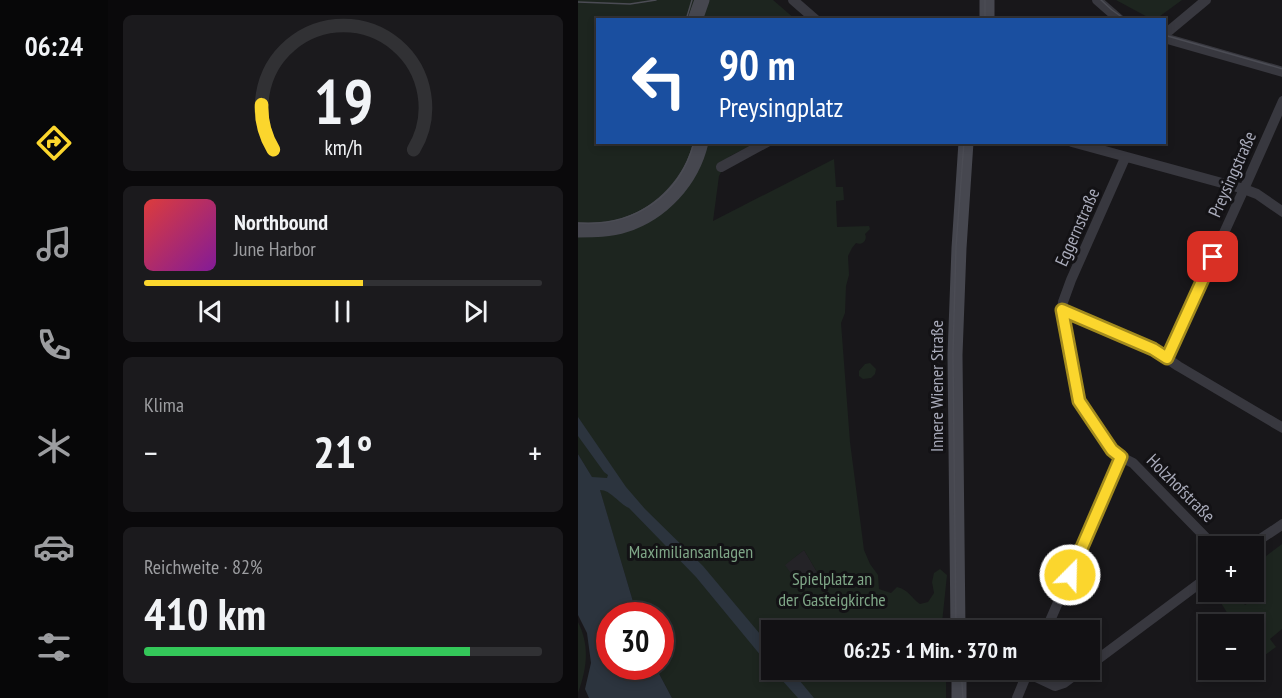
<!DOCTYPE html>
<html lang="de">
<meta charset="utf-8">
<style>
:root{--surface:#121114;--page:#1b1a1d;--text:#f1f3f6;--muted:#9c9da0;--line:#313134;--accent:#fbd62d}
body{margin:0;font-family:"PT Sans Narrow",sans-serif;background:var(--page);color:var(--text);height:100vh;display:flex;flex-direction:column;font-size:22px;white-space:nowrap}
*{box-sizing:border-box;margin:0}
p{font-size:20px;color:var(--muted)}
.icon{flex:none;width:33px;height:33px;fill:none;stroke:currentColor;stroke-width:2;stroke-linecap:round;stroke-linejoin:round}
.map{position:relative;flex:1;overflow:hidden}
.side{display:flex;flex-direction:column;gap:15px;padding:15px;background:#0a090b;width:470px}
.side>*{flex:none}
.guide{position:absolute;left:18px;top:18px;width:570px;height:126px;border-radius:0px;box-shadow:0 3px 9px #0003,0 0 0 2px var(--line);background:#1a4fa0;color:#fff;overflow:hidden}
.tools{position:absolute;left:620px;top:536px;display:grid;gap:12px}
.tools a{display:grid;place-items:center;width:66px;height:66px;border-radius:0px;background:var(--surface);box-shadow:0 3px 9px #0003,0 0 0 2px var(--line);font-size:30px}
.speed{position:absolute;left:18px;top:602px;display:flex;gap:12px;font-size:30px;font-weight:700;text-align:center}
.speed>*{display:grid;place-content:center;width:78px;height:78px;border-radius:50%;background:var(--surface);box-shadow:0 3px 9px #0003,0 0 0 2px var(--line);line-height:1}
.speed .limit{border:9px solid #d22;background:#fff;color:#111}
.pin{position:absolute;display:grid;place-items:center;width:51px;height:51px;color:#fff;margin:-26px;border-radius:12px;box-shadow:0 3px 9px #0006}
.me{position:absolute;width:66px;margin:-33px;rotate:23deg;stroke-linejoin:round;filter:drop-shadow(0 0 4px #0008)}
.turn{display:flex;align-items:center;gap:21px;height:126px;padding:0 24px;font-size:27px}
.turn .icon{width:78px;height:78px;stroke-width:2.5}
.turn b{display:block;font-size:42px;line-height:51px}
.big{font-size:45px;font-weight:800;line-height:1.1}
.side .widget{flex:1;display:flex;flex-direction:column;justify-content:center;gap:9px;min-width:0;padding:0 21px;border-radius:9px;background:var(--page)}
.side .dial{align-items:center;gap:0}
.dial svg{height:156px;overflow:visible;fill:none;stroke:var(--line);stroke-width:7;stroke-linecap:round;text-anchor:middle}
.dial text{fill:var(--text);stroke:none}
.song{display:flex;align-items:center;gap:18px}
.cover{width:72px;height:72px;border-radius:9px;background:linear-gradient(135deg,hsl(0 70% 55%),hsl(290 70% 35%))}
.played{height:6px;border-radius:3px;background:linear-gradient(90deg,var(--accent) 55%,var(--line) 55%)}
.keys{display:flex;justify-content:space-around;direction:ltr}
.heat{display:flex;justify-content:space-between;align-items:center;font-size:33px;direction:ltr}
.charge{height:9px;border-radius:4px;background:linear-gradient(90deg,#34c759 82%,var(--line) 0)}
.trip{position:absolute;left:183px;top:620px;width:339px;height:60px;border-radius:0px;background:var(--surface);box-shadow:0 3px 9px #0003,0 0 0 2px var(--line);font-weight:800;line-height:60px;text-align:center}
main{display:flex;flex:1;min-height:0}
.menu{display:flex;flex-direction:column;width:108px;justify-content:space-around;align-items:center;background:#070708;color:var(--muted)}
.menu .icon{width:42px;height:42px}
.menu .selected{color:var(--accent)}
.menu b{font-size:27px;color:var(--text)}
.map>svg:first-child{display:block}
.built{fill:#242327}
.green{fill:#1d251f;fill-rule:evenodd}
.water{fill:#2c343e}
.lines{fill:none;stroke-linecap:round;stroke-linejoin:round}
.minor{stroke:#38383f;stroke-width:10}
.secondary{stroke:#46474f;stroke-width:15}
.tram{stroke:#4b4c54;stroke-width:1.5}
.route-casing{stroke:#a38b1d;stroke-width:15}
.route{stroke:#fbd62d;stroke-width:10}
.labels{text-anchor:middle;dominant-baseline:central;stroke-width:6;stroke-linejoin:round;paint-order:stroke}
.street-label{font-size:18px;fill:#a9abba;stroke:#131215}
.park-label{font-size:18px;fill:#7fa687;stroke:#131215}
</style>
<main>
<nav class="menu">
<b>06:24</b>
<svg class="icon selected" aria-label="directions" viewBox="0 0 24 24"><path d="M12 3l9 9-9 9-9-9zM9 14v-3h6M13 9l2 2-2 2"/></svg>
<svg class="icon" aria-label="music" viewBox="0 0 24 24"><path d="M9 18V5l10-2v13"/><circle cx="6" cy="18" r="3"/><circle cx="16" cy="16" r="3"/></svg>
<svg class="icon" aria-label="phone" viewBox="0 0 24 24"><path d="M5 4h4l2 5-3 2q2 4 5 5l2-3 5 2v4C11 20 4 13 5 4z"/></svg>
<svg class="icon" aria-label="climate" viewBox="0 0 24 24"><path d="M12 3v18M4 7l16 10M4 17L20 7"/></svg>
<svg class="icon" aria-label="car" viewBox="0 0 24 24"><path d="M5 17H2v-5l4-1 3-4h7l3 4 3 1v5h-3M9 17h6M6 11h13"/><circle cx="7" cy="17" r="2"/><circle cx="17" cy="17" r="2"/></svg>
<svg class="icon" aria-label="filters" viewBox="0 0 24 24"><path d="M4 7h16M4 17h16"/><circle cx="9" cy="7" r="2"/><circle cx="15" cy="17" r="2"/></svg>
</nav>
<section class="side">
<div class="widget dial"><svg viewBox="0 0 100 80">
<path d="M14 69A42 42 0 1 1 86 69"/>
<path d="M14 69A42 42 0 0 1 8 46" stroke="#fbd62d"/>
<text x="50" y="56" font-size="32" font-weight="700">19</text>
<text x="50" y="72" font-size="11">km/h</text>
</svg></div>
<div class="widget">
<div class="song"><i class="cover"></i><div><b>Northbound</b><p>June Harbor</p></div></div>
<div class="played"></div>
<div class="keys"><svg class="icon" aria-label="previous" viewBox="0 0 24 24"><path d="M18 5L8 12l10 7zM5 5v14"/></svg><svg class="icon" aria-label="pause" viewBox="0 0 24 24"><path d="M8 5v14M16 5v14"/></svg><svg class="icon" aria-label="next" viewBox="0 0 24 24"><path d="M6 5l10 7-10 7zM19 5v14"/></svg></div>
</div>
<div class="widget"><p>Klima</p>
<div class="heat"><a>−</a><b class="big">21°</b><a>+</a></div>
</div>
<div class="widget"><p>Reichweite · 82%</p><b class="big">410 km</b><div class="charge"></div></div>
</section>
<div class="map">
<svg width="705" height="698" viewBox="0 0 705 698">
<rect width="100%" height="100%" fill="#18171a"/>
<!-- built -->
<path class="built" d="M226,550L239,572L222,586L206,565Z"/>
<!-- green -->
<path class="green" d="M0,0H195L217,19L20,20V142L178,143L152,156L141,176L135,221L256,159L258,187H265L266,200L258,201L259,227L291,226L292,229L287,234C290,240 284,246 278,243L274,248L270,256L271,275L268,286L267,313L263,323L272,442L286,550L292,564L300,575L301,589L313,593L319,587C331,590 332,597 342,604L350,602L356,593L354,582L356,573L362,569L369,575L364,623L368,624V630H194V669H368V698H94L77,666H82V615H59L22,491L0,454ZM226,550L239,572L222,586L207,565Z
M538,0H604L578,19L575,20Z
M292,363L298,369L297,374L293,378L285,379L281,376V371L287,364Z
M704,544V629L692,639L698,647L680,660L675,653V624H656L640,598L650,591H657L667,605L677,599L672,591H675V566Z
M0,622C12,646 9,668 0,693Z"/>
<!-- water -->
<path class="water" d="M0,417L48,487L67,509L125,566L193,647V668L118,577L51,508C40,503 33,490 22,490L59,615H32V666H77L94,698H11L7,689L13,663L9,633L0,615V454L14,477L29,478L30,475L26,472L0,436Z
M194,669H212L236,698H220Z"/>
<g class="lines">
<!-- minor -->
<path class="minor" d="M215,0L238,20
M519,0L542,20
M586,35L628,0
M586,38L705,72
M494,142L666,189L679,194L705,212
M547,158L493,280L485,302L484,310L501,401L534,450L543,457L555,463L636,546
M143,167L189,142
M484,310L575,349L600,366L705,428
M589,358L666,189L705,101
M672,546L705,524
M468,630L543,457
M512,665L630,577
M441,669L477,686L486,683L505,669
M439,698L451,669"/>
<!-- secondary -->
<path class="secondary" d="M117,20L124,0
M409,20V0
M0,230C16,230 32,230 47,225C84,213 114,181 123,142
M380,630L377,355L381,248L388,142
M381,698V669"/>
<!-- tram -->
<path class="tram" d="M523,0L534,10L548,20
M0,2L52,4L78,0
M108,20L114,0
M407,20V0
M586,35L705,69
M0,223C55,227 102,197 116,142
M378,630L375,354L378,247L386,142
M383,669L385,698"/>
</g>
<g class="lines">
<!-- route casing -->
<g class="route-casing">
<path id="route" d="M492,575L543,457L534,450L501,401L484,310L575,349L589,358L635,257"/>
</g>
<!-- route -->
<use href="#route" class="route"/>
</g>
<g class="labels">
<!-- street labels -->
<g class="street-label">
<text transform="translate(654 174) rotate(-66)">Preysingstraße</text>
<text transform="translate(499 227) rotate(-66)">Eggernstraße</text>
<text transform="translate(358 386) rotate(-90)">Innere Wiener Straße</text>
<text transform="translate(603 488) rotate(45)">Holzhofstraße</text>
</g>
<!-- park labels -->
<g class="park-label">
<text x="113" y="551">Maximiliansanlagen</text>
<text x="254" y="578">Spielplatz an<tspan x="254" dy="21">der Gasteigkirche</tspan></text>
</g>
</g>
</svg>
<div class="tools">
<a>+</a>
<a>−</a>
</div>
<div class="speed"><div class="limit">30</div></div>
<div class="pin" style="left:635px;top:257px;background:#d93025"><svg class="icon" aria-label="arrive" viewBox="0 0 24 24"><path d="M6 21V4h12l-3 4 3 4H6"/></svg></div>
<svg class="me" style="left:492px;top:575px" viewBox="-20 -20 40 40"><circle r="17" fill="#fbd62d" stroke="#fff" stroke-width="3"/><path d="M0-11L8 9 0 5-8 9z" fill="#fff"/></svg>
<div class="trip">06:25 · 1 Min. · 370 m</div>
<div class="guide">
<div class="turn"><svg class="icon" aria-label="left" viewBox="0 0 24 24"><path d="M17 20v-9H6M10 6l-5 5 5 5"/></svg><div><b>90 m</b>Preysingplatz</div></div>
</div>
</div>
</main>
